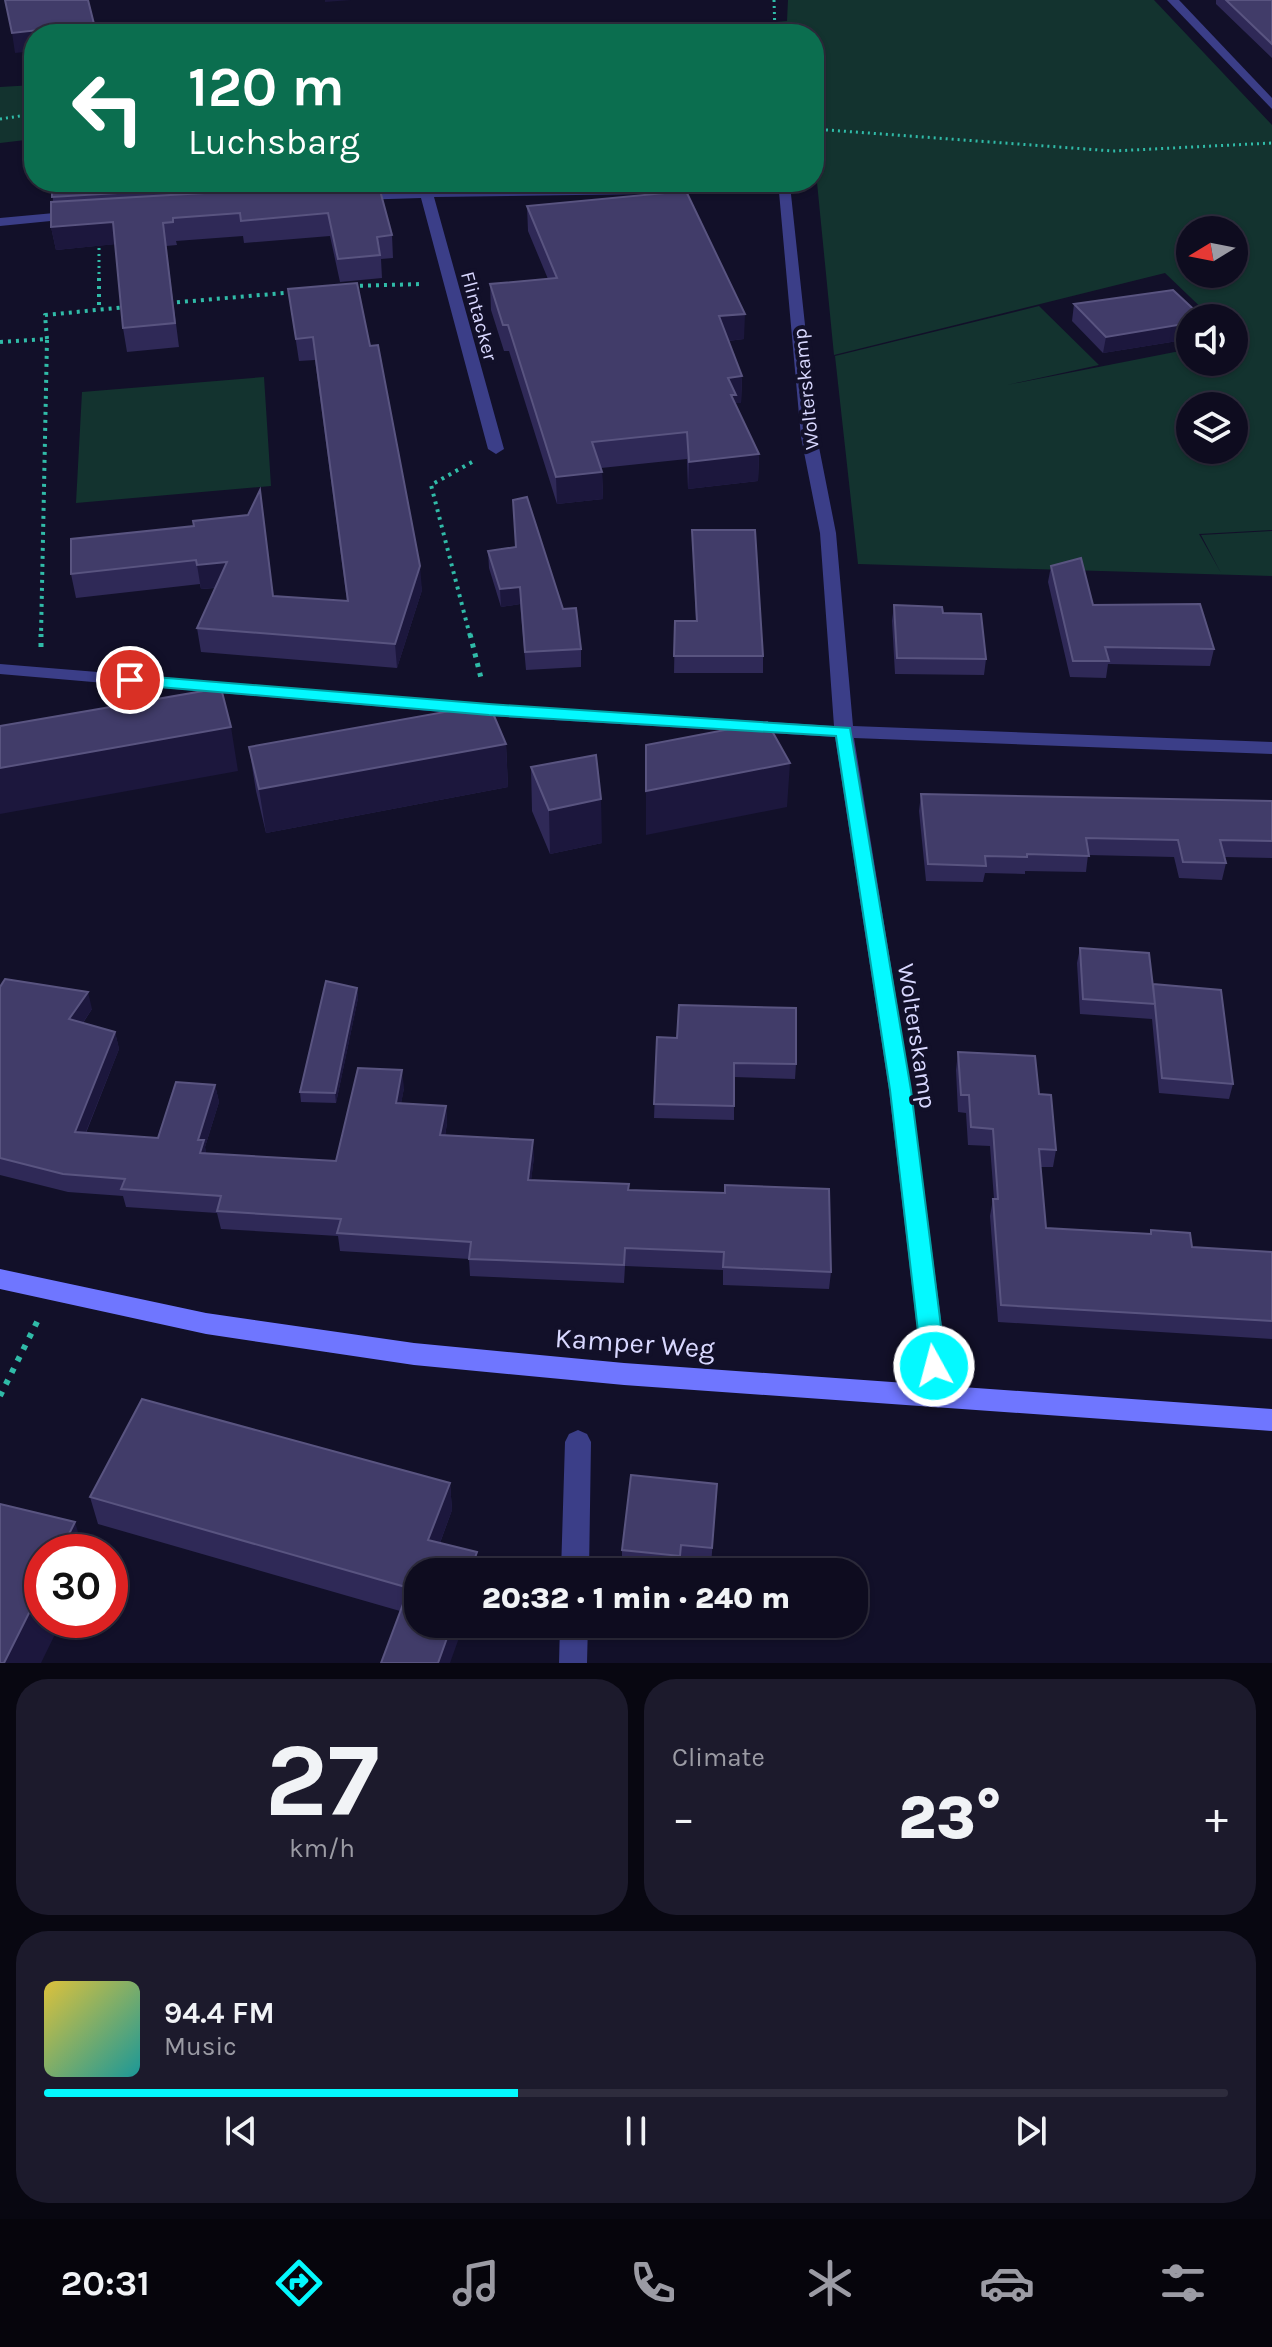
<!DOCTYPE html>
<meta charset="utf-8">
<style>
:root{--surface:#0e0c1f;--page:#1c1a2c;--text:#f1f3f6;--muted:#9b9ba4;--line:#2e2c3d;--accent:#04f9ff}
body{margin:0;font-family:Karla,sans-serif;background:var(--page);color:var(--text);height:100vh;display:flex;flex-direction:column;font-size:30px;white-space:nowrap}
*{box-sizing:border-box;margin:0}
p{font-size:26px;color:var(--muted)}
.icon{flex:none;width:44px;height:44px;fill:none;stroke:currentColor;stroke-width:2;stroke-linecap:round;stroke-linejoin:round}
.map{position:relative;height:1663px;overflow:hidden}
.drawer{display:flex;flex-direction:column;gap:16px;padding:16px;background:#080711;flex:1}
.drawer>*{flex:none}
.top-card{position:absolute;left:24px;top:24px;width:800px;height:168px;border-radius:32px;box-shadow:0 2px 6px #0004,0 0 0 2px var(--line);background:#0b6e4f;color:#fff;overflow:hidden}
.needle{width:52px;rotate:260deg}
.tools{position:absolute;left:1176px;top:216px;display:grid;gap:16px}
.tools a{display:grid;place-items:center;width:72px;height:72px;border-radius:50%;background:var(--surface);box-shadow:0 2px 6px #0004,0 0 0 2px var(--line);font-size:40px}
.speed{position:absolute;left:24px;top:1534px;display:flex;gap:16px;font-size:40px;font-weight:700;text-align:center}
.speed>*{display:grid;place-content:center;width:104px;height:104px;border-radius:50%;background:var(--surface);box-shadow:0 2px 6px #0004,0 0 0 2px var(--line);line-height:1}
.speed .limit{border:12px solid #d22;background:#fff;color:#111}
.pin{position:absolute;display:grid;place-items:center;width:68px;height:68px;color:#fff;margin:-34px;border:4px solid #fff;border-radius:50%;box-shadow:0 2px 8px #0007}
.me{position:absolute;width:88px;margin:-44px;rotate:353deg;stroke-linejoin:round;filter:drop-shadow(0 0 6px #0008)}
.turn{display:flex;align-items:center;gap:28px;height:168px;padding:0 32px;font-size:36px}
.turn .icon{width:104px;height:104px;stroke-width:2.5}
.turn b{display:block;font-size:56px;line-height:68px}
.big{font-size:60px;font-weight:800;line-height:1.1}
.drawer .card{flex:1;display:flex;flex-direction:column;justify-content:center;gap:12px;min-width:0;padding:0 28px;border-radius:32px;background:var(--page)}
.drawer .dial{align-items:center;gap:0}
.dial b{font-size:104px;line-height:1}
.song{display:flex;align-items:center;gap:24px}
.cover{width:96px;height:96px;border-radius:12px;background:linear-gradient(135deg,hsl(50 70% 55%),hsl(180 70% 35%))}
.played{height:8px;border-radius:4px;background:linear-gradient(90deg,var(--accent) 40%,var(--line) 40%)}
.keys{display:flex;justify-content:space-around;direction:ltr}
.heat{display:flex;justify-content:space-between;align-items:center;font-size:44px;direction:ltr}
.drawer .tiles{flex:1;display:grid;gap:16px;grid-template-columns:1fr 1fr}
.card:last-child{grid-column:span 2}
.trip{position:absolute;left:404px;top:1558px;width:464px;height:80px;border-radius:32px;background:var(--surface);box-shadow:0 2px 6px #0004,0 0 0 2px var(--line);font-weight:800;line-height:80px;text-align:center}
.menu{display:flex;height:128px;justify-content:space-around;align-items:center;background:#06050c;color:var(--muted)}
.menu .icon{width:56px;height:56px}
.menu .on{color:var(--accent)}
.menu b{font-size:36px;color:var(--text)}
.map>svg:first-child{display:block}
.green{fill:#13332f;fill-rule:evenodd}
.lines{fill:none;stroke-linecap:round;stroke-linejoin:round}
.path-far3{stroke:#30bba8;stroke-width:3;stroke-dasharray:2 4;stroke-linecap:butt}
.path-far2{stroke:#30bba8;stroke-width:4;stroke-dasharray:3 5;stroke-linecap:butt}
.path-far1{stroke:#30bba8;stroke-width:5;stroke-dasharray:4 6;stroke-linecap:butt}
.path{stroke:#30bba8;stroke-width:6;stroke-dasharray:5 8;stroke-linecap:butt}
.minor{fill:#3b3e88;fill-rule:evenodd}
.tertiary{fill:#3b3e88;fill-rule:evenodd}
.secondary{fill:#6f76ff;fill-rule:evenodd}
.wall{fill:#2f2957}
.shaded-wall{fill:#1c173d}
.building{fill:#413c69;stroke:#595480;stroke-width:2}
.route{fill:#04f9ff;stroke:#03a2a6;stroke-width:2}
.labels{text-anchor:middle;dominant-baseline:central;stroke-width:8;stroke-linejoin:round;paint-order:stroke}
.far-street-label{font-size:20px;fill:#d9d8ff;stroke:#121029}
.street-label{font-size:24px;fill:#d9d8ff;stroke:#121029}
.near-street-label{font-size:28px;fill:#d9d8ff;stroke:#121029}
</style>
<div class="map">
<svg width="1272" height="1663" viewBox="0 0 1272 1663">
<rect width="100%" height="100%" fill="#121029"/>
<!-- green -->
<path class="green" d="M788,0H1154L1272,125V530L1199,534L1221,573L1201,535L1272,531V576L858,564L835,356L1039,306L1099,365L1007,385L1190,349V362H1234V318H1212L1165,273L834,355L814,152V34H637L787,21ZM1190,230H1234V274H1190ZM1190,406H1234V450H1190Z
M34,85V139L0,143V87Z
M264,377L271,486L76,503L82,392Z"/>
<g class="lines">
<!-- path-far3 -->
<path class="path-far3" d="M774,0L775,34
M0,119L34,114
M814,129L1113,151L1272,143
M99,242V280"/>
<!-- path-far2 -->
<path class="path-far2" d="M99,278V309
M352,286L422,284
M169,303L295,292
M47,339L45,315L127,307
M0,342L47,339L41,636
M470,636L431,485L472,462"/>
<!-- path-far1 -->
<path class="path-far1" d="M470,634L482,682
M41,647V634"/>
<!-- path -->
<path class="path" d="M0,1396L39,1318"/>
<!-- minor -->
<path class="minor" d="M790,185L817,437L836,533L853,726L1272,742V754L854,738L911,1090L951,1397L947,1405L938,1408L929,1405L925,1397L889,1090L835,737L489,716L0,674V664L489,704L834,726L820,533L801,437L779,192L434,197L504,449L496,454L488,449L421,198L356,200L349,196L356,192L532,186Z
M76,211L83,215L81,218L0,226V218Z
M578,1430L587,1434L591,1442L589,1572H561L565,1442L569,1434Z
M560,1624H588L587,1663H559Z"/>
<!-- tertiary -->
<path class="tertiary" d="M1167,0H1179L1272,98V109Z"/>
<!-- secondary -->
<path class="secondary" d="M0,1269L206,1313L414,1343L624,1363L1272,1409V1431L624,1385L414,1365L206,1334L0,1289Z"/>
</g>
<!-- wall -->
<path class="wall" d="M1216,0H1272V58L1216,4Z
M52,182H376L392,235L393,258L381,259L382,278L340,282L330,236L244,243L243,236L176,241L177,245L166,246L179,347L127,352L123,328L115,244L56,250L51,227L53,202Z
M527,206L744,339L728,341L742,376L741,403H735L759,454L758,481L688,489L687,459L601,468L602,472L603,499L557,504L509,351H504L491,310L490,284L548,279L528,231Z
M357,283L422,590L397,668L201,652L197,628L215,588L201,589L200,584L76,598L71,574L194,526L273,596L347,601L315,360L299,361L288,289Z
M1074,304L1190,318V339L1103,353L1072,321Z
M513,500L581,649V667L526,670L520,604L501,607L489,568L488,551L516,547Z
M692,530L763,656V673H674L675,621H696Z
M1051,566L1093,605L1214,649L1210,666L1108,664L1106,678L1070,677L1048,582Z
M894,605L986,659L984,675L895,674L892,621Z
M506,744L508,787L266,833L256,791L249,747Z
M531,767L602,843L550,854L532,811Z
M921,794L1272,801V858L1224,857L1226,863L1222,880L1179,878L1174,857L1088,855L1086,872L1025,871V874L985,873L983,882L926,881L919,811Z
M1080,948L1153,986L1233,1084L1229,1099L1159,1093L1152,1019L1080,1014L1077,963Z
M0,987L92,1009L83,1023L115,1032L119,1049L86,1133L158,1138L215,1085L219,1102L205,1147L206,1154L336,1161L404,1088L401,1103L446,1106L447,1123L445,1136L534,1157L531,1180L629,1190L831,1272L829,1289L723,1285V1270L625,1266L624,1283L470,1276L469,1259L340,1251L338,1236L221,1229L217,1213L126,1207L123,1196L68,1192L0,1175Z
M357,988L358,998L336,1103L301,1102L300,1092Z
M657,1037L796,1064L795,1079L734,1077V1120L654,1118Z
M958,1052L1039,1094L1056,1150L1053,1167H1040L1046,1228L1150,1234L1151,1230L1192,1247L1272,1252V1339L998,1322L990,1216L993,1199H994L990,1146L968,1145L966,1113L958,1112L956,1070Z
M450,1483L452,1510L440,1543L400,1611L98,1524L90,1497Z
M717,1484L711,1566L681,1563L680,1572H661L622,1568V1550Z"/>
<!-- shaded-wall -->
<path class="shaded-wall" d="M325,0H351L325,2Z
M94,24L96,34H34V51L15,53L12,33Z
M113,222L117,244L56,250L51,227Z
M745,314L744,339L718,342L719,316Z
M1190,323V339L1103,353L1106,337Z
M742,376L741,403H735V421L728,378Z
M759,454L758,481L688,489L689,462Z
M602,472L603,499L557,504L556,477Z
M227,562L230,586L201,589L197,565Z
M420,566L422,590L397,668L395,644Z
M520,587V604L501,607L500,589Z
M231,727L238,771L0,814V768Z
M506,744L508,787L266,833L259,789Z
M790,763L787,807L646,835V791Z
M601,799L602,843L550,854L549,810Z
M357,988L358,998L336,1103L335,1093Z
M88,992L92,1009L73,1037L69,1019Z
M115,1032L119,1049L79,1149L75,1132Z
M402,1070L404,1088L398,1120L396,1103Z
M215,1085L219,1102L205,1147L207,1158L203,1171L198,1140Z
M446,1106L447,1123L442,1153L440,1135Z
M533,1140L534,1157L529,1198L528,1180Z
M450,1483L452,1510L431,1567L428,1540Z
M75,1522L84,1552H60Z
M477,1552L478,1572H470Z
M42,1587V1620H62L41,1663H4Z
M452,1624H464L450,1663H438Z"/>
<!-- building -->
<path class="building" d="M5,0H88L94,24L12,33Z
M1226,0H1272V44Z
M52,182H300L52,197Z
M378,183L392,235L377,237L380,255L338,259L328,213L241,221L240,213L173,218V222L163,223L175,323L123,328L113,222L51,227V202Z
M686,191L745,314L719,316L742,376L728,378L736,395H731L759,454L689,462L687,432L592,442L602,472L556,477L508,325H503L490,284L557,278L527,206Z
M357,283L370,346L378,345L420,566L395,644L197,628L227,562L197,565L196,560L71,574V539L194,526L193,521L248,515L260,490L273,596L348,601L313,337L296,339L288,289Z
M1173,290L1203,318H1190V323L1106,337L1074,304Z
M527,497L563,609L576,608L581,649L525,652L520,587L500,589L488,551L516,547L513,500Z
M692,530H755L763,656H674L675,621H697Z
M1081,558L1093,605L1200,604L1214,649L1105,647L1109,661H1073L1051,566Z
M894,605L942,607L943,613L981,614L986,659L897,658Z
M221,688L231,727L0,768V726Z
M489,704L506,744L259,789L249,747Z
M767,722L790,763L646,791V745Z
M596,755L601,799L549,810L531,767Z
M921,794L1272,801V841L1220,840L1226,863L1183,862L1178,840L1086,838L1089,856L1027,854V857L985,856L986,866L928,864Z
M1080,948L1149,953L1155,1004L1083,999Z
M5,979L88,992L69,1019L115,1032L75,1132L158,1138L176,1082L215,1085L198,1140H204L200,1153L336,1161L358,1068L402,1070L396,1103L446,1106L440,1135L533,1140L528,1180L629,1184L628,1190L725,1193V1185L829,1189L831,1272L723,1267L724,1252L625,1248L624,1265L469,1259L471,1242L337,1233L341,1219L217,1211L221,1196L121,1189L125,1179L63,1174L0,1158V987Z
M326,981L357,988L335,1093L300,1092Z
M1153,984L1221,990L1233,1084L1162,1078Z
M679,1005L796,1008V1064L734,1063V1106L654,1104L657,1037L677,1038Z
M958,1052L1035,1056L1039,1094L1051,1095L1056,1150L1039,1149L1046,1228L1151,1234V1230L1190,1233L1192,1247L1272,1252V1321L1001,1305L993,1199H998L993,1129L971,1127L969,1095H961Z
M142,1399L450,1483L428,1540L477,1552L470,1572H418V1624H452L438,1663H381L409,1588L90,1497Z
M631,1475L717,1484L712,1548L681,1545L680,1556L622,1550Z
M0,1504L75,1522L60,1552H42V1587L4,1663H0Z"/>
<!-- route -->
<path class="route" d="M130,675L489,704L850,728L911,1090L946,1366L942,1373L934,1376L926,1373L922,1366L890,1090L836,736L489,715L124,684L122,680L124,677Z"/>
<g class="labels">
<!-- far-street labels -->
<g class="far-street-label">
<text transform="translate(479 316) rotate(75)">Flintacker</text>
<text transform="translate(806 389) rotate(-96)">Wolterskamp</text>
</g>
<!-- street labels -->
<g class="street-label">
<text transform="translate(917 1036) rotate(81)">Wolterskamp</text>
</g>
<!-- near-street labels -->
<g class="near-street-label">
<text transform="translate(635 1343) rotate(4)">Kamper Weg</text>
</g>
</g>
</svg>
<div class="tools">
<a><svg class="needle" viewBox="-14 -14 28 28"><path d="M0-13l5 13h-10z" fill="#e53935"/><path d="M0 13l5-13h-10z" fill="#9b9ba4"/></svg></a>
<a><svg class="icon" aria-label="sound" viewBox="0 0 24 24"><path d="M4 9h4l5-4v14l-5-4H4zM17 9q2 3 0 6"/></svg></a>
<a><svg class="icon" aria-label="layers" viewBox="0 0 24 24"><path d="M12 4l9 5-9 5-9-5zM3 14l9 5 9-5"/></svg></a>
</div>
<div class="speed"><div class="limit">30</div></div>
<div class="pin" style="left:130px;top:680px;background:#d93025"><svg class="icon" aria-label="arrive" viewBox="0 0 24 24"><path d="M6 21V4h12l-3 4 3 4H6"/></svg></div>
<svg class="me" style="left:934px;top:1366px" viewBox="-20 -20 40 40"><circle r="17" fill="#04f9ff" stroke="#fff" stroke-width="3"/><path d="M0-11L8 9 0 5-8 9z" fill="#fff"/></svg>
<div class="trip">20:32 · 1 min · 240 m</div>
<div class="top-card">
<div class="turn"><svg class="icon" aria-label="left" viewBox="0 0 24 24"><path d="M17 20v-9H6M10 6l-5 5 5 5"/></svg><div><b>120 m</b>Luchsbarg</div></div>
</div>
</div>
<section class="drawer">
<div class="tiles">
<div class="card dial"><b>27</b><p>km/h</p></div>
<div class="card"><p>Climate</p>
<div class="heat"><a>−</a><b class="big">23°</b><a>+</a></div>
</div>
<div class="card">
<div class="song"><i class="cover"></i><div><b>94.4 FM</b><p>Music</p></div></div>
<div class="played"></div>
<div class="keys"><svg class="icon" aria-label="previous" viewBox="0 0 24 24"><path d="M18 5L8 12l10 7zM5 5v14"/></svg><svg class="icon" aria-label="pause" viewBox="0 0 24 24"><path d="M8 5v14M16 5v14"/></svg><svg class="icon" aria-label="next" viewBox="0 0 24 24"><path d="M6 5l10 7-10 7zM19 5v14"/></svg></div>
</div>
</div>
</section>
<nav class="menu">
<b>20:31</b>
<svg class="icon on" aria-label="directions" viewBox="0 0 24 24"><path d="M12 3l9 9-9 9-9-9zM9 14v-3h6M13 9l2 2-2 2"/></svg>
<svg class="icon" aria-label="music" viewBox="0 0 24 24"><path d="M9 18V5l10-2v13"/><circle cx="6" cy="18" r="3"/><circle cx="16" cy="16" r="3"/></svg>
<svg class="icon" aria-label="phone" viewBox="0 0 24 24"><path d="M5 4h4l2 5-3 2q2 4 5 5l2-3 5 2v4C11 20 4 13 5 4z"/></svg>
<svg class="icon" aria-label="climate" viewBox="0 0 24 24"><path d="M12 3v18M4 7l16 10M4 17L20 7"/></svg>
<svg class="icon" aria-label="car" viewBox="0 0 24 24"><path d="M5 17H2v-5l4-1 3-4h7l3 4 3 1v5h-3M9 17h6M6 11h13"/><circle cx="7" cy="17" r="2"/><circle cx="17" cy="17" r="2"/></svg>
<svg class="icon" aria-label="filters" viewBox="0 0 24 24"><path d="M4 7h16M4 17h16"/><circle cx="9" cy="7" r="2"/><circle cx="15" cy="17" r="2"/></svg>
</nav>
